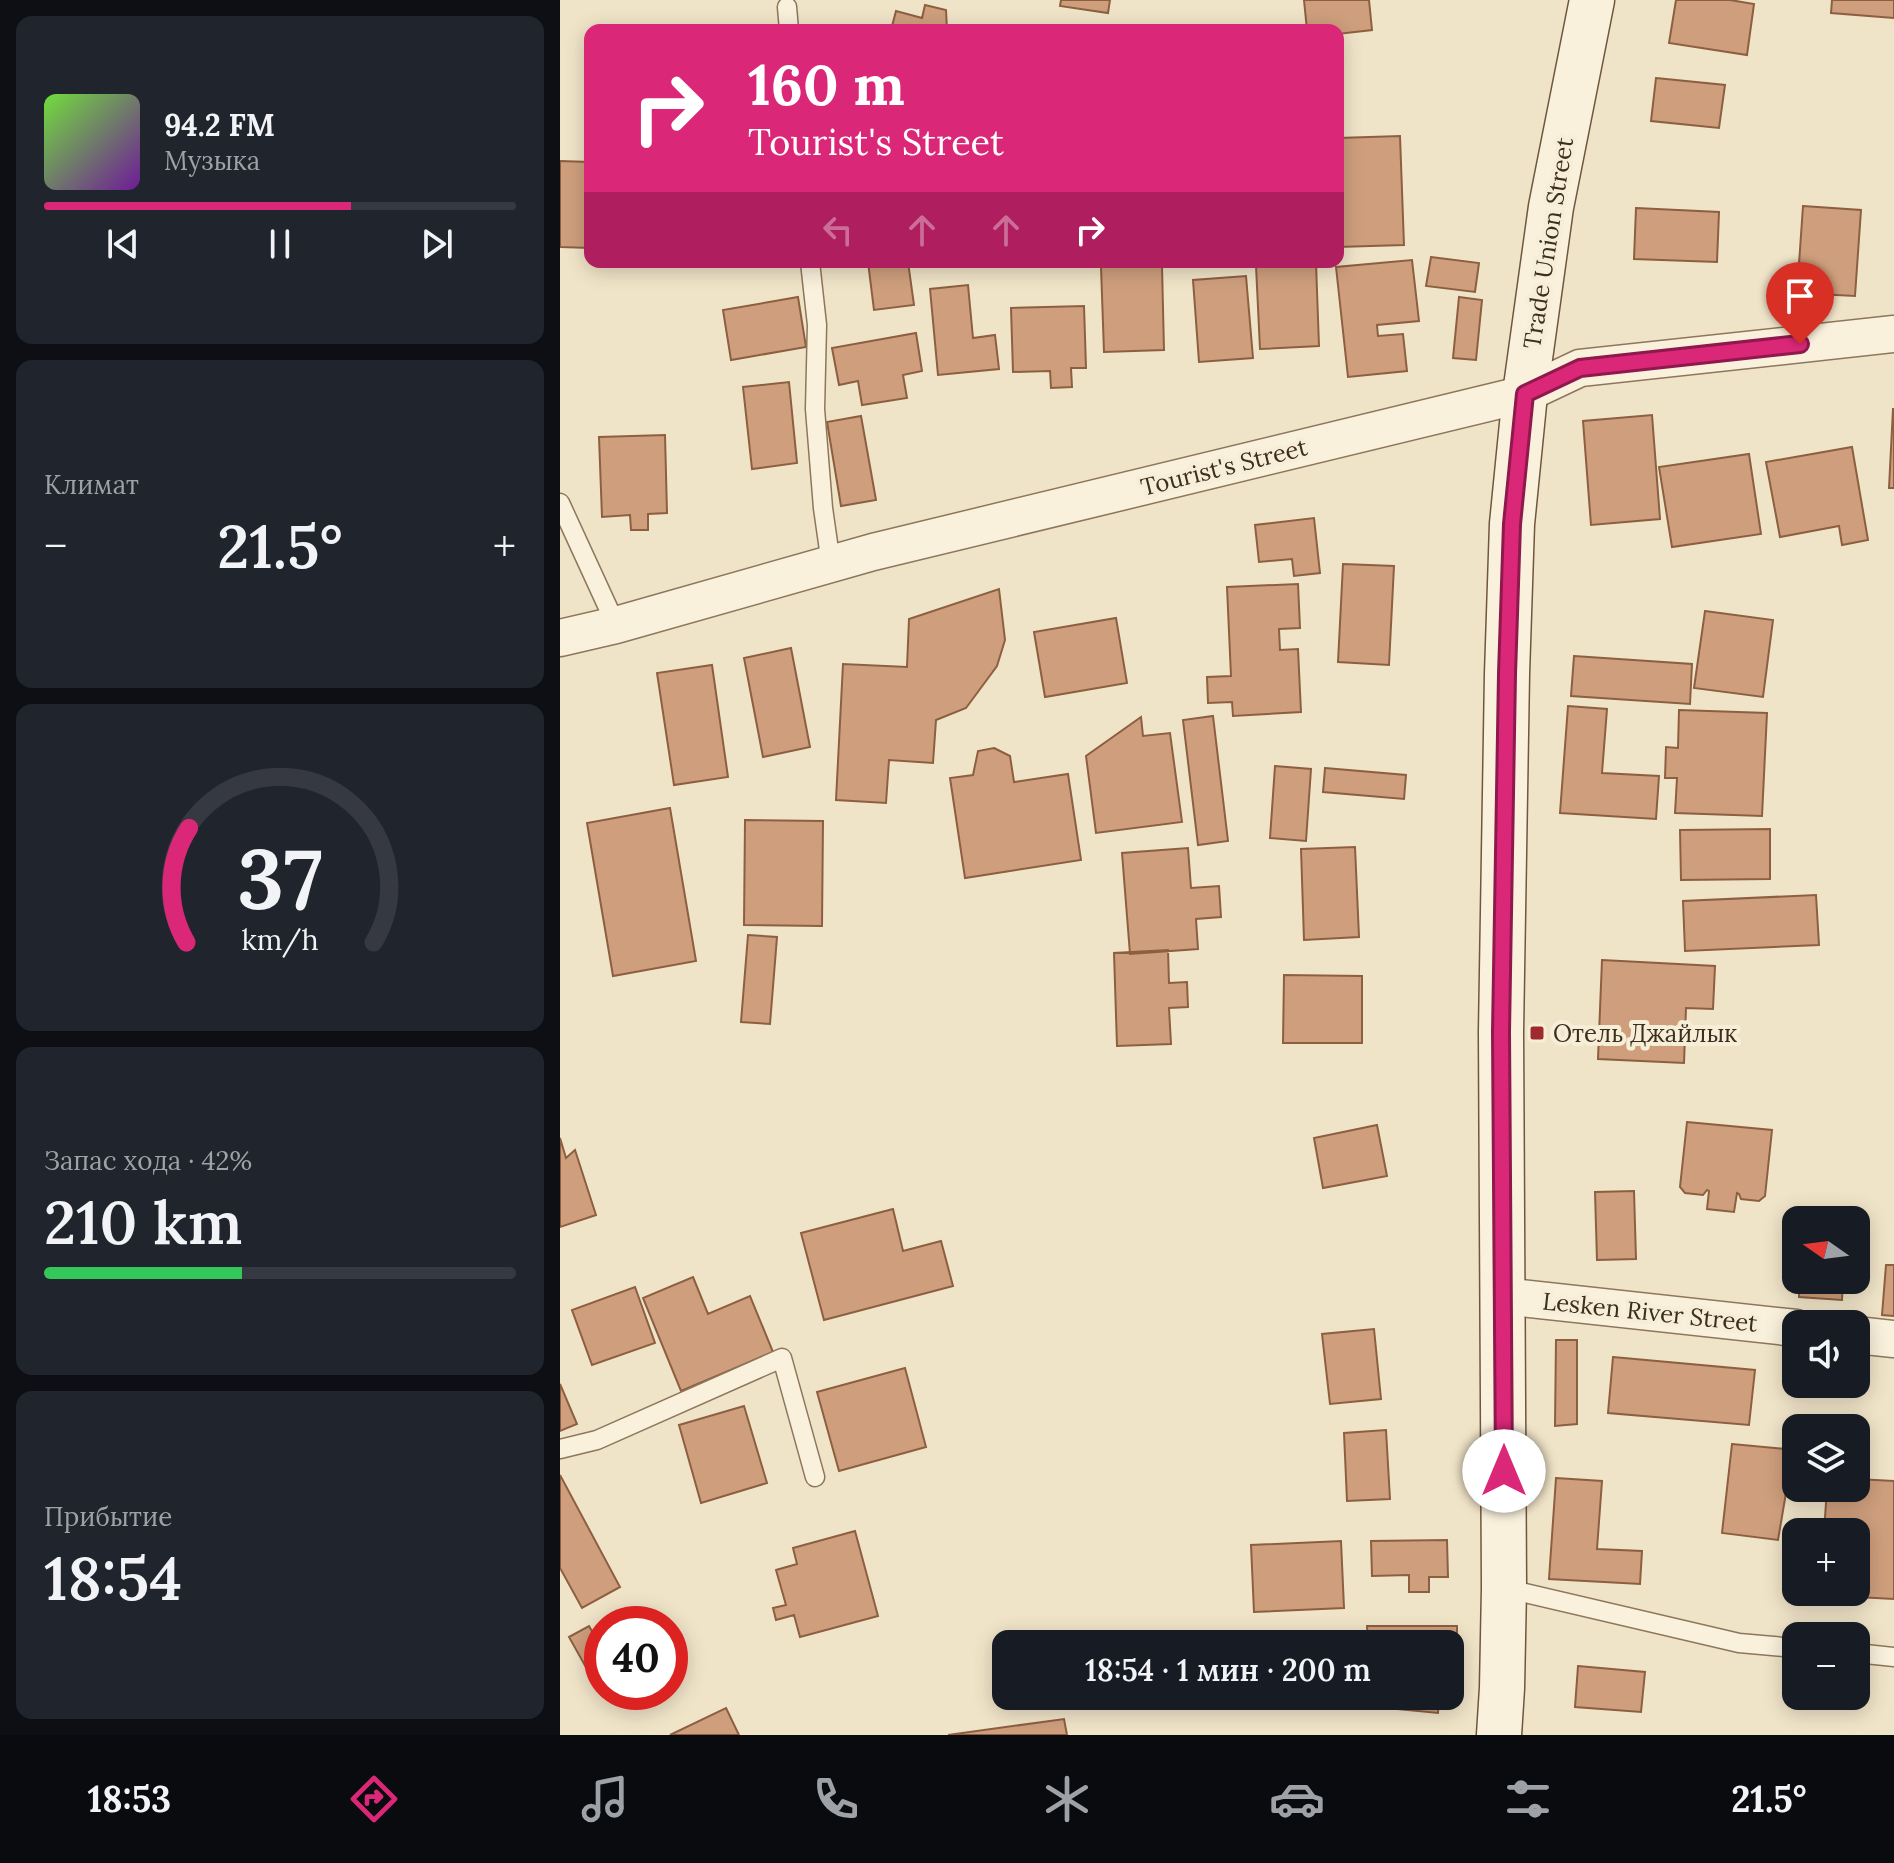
<!DOCTYPE html>
<html lang="ru">
<meta charset="utf-8">
<style>
:root{--surface:#171b24;--page:#20242c;--text:#f1f3f6;--muted:#9ea1a6;--line:#363941;--accent:#db2777}
body{margin:0;font-family:Lora,serif;background:var(--page);color:var(--text);height:100vh;display:flex;flex-direction:column;font-size:30px;white-space:nowrap}
*{box-sizing:border-box;margin:0}
p{font-size:26px;color:var(--muted)}
.icon{flex:none;width:44px;height:44px;fill:none;stroke:currentColor;stroke-width:2;stroke-linecap:round;stroke-linejoin:round}
.map{position:relative;flex:1;overflow:hidden}
.drawer{display:flex;flex-direction:column;gap:16px;padding:16px;background:#0d0f14;width:560px}
.drawer>*{flex:none}
.hud{position:absolute;left:24px;top:24px;width:760px;height:244px;border-radius:16px;box-shadow:0 4px 20px #0003;background:#db2777;color:#fff;overflow:hidden}
.needle{width:52px;rotate:284deg}
.controls{position:absolute;left:1222px;top:1206px;display:grid;gap:16px}
.controls a{display:grid;place-items:center;width:88px;height:88px;border-radius:16px;background:var(--surface);box-shadow:0 4px 20px #0003;font-size:40px}
.speed{position:absolute;left:24px;top:1606px;display:flex;gap:16px;font-size:40px;font-weight:700;text-align:center}
.speed>*{display:grid;place-content:center;width:104px;height:104px;border-radius:50%;background:var(--surface);box-shadow:0 4px 20px #0003;line-height:1}
.speed .limit{border:12px solid #d22;background:#fff;color:#111}
.pin{position:absolute;display:grid;place-items:center;width:68px;height:68px;color:#fff;margin:-82px -34px;border-radius:50% 50% 50% 0;rotate:-45deg;box-shadow:0 0 8px #0007}
.pin .icon{rotate:45deg}
.me{position:absolute;width:88px;margin:-44px;rotate:0deg;stroke-linejoin:round;filter:drop-shadow(0 0 6px #0008)}
.turn{display:flex;align-items:center;gap:28px;height:168px;padding:0 32px;font-size:36px}
.turn .icon{width:104px;height:104px;stroke-width:2.5}
.turn b{display:block;font-size:56px;line-height:68px}
.lanes{display:flex;align-items:center;height:76px;padding:0 32px;background:#0003;justify-content:center;gap:40px;direction:ltr}
.lanes .off{opacity:.35}
.big{font-size:60px;font-weight:600;line-height:1.1}
.drawer .card{flex:1;display:flex;flex-direction:column;justify-content:center;gap:12px;min-width:0;padding:0 28px;border-radius:16px;background:var(--page)}
.drawer .dial{align-items:center;gap:0}
.dial svg{height:208px;overflow:visible;fill:none;stroke:var(--line);stroke-width:7;stroke-linecap:round;text-anchor:middle}
.dial text{fill:var(--text);stroke:none}
.song{display:flex;align-items:center;gap:24px}
.cover{width:96px;height:96px;border-radius:12px;background:linear-gradient(135deg,hsl(100 70% 55%),hsl(280 70% 35%))}
.played{height:8px;border-radius:4px;background:linear-gradient(90deg,var(--accent) 65%,var(--line) 65%)}
.keys{display:flex;justify-content:space-around;direction:ltr}
.heat{display:flex;justify-content:space-between;align-items:center;font-size:44px;direction:ltr}
.charge{height:12px;border-radius:6px;background:linear-gradient(90deg,#34c759 42%,var(--line) 0)}
.trip{position:absolute;left:432px;top:1630px;width:472px;height:80px;border-radius:16px;background:var(--surface);box-shadow:0 4px 20px #0003;font-weight:600;line-height:80px;text-align:center}
.menu{display:flex;height:128px;justify-content:space-around;align-items:center;background:#090b0e;color:var(--muted)}
.menu .icon{width:56px;height:56px}
.menu .on{color:var(--accent)}
.menu b{font-size:36px;color:var(--text)}
main{display:flex;flex:1;min-height:0}
.map>svg:first-child{display:block}
.building{fill:#cf9f7d;stroke:#8d5f41;stroke-width:2}
.lines{fill:none;stroke-linecap:round;stroke-linejoin:round}
.lane-casing{stroke:#8d765c;stroke-width:21}
.street-casing{stroke:#8d765c;stroke-width:39}
.secondary-casing{stroke:#6f573f;stroke-width:47}
.lane{stroke:#faf1dc;stroke-width:18}
.street{stroke:#faf1dc;stroke-width:36}
.secondary{stroke:#faf1dc;stroke-width:44}
.route-casing{stroke:#8e194d;stroke-width:20}
.route{stroke:#db2777;stroke-width:14}
.poi-dot{fill:#9e2a2b;stroke:#f7eed8;stroke-width:3}
.labels{text-anchor:middle;dominant-baseline:central;stroke-width:8;stroke-linejoin:round;paint-order:stroke}
.street-label{font-size:24px;fill:#3d2e20;stroke:#f7eed8}
.poi-label{font-size:24px;fill:#3d2e20;stroke:#f7eed8;text-anchor:start}
</style>
<main>
<section class="drawer">
<div class="card">
<div class="song"><i class="cover"></i><div><b>94.2 FM</b><p>Музыка</p></div></div>
<div class="played"></div>
<div class="keys"><svg class="icon" aria-label="previous" viewBox="0 0 24 24"><path d="M18 5L8 12l10 7zM5 5v14"/></svg><svg class="icon" aria-label="pause" viewBox="0 0 24 24"><path d="M8 5v14M16 5v14"/></svg><svg class="icon" aria-label="next" viewBox="0 0 24 24"><path d="M6 5l10 7-10 7zM19 5v14"/></svg></div>
</div>
<div class="card"><p>Климат</p>
<div class="heat"><a>−</a><b class="big">21.5°</b><a>+</a></div>
</div>
<div class="card dial"><svg viewBox="0 0 100 80">
<path d="M14 69A42 42 0 1 1 86 69"/>
<path d="M14 69A42 42 0 0 1 15 25" stroke="#db2777"/>
<text x="50" y="56" font-size="32" font-weight="700">37</text>
<text x="50" y="72" font-size="11">km/h</text>
</svg></div>
<div class="card"><p>Запас хода · 42%</p><b class="big">210 km</b><div class="charge"></div></div>
<div class="card"><p>Прибытие</p><b class="big">18:54</b></div>
</section>
<div class="map">
<svg width="1334" height="1735" viewBox="0 0 1334 1735">
<rect width="100%" height="100%" fill="#f0e4c8"/>
<!-- building -->
<path class="building" d="M501,0H550L548,13L500,6Z
M744,0H809L812,30L778,34V30H747Z
M1116,0H1170L1194,4L1187,55L1109,43Z
M1272,0H1334V18L1271,13Z
M365,5L386,10L387,30H331L336,11L362,18Z
M1096,78L1165,85L1159,128L1091,121Z
M840,136L844,245L778,247V138Z
M0,161L30,162V248L0,247Z
M1243,206L1301,210L1295,296L1237,293Z
M1076,208L1159,212L1157,262L1074,259Z
M871,257L919,263L915,292L866,286Z
M852,260L859,321L817,325L818,336L843,334L847,371L788,377L776,267Z
M308,262H348L354,305L314,310Z
M756,263L759,346L700,349L696,266Z
M602,266L604,350L544,352L541,267Z
M686,276L693,358L639,362L633,280Z
M408,285L413,338L435,335L439,369L378,375L370,289Z
M238,297L246,347L171,360L163,310Z
M899,297L922,300L916,360L893,358Z
M524,306L526,368H511L512,387L491,388L490,371L453,372L451,308Z
M356,333L362,371L343,375L347,398L302,405L298,381L279,385L272,348Z
M229,382L237,463L192,469L183,387Z
M1333,409H1334V488H1329Z
M1092,415L1100,519L1031,525L1023,421Z
M301,416L316,500L281,506L267,422Z
M105,435L107,513L88,514V530H71L70,515L42,517L39,437Z
M1292,447L1308,540L1282,545L1279,526L1220,537L1206,462Z
M1189,454L1201,534L1112,547L1099,467Z
M754,518L760,573L734,576L732,559L699,562L695,525Z
M783,564L834,566L829,665L778,662Z
M738,584L740,628L719,629L720,650L738,649L741,712L673,716L672,702L648,703L647,677L671,676L667,587Z
M439,589L445,640L437,666L406,708L376,720L373,763L329,760L326,803L276,800L283,664L347,667L349,619Z
M1145,611L1213,620L1203,697L1134,688Z
M556,618L567,683L485,697L474,632Z
M231,648L250,747L203,757L184,658Z
M1014,656L1132,664L1130,704L1011,696Z
M152,665L168,777L114,785L97,673Z
M1008,706L1047,709L1042,773L1099,776L1096,819L1000,813Z
M1119,710L1207,713L1202,816L1115,813L1117,778H1105L1106,747L1118,748Z
M653,716L668,841L638,845L623,720Z
M581,717L583,736L610,733L622,822L536,833L526,756Z
M434,748L450,756L454,782L508,774L521,860L405,878L390,778L413,775L418,751Z
M715,766L751,769L746,841L710,838Z
M765,768L846,775L844,799L763,792Z
M110,808L136,961L53,976L27,823Z
M185,820L263,821L262,926L184,925Z
M1210,829V879L1121,880L1120,830Z
M795,847L799,937L744,940L741,849Z
M628,848L631,888L659,886L661,917L636,919L638,949L570,954L562,853Z
M1256,895L1259,945L1125,951L1123,901Z
M188,935L217,937L210,1024L181,1022Z
M608,950L609,983L627,982L628,1007L609,1008L611,1044L557,1046L554,953Z
M1042,960L1155,966L1153,1009L1126,1008L1124,1063L1038,1059Z
M724,975L802,976V1043H723Z
M1127,1122L1212,1130L1205,1196L1199,1201L1181,1199L1179,1194L1177,1193L1174,1212L1147,1209L1149,1191L1147,1190L1143,1195L1125,1193L1120,1187Z
M817,1125L827,1176L763,1188L754,1138Z
M0,1138L6,1158L15,1150L36,1215L0,1227Z
M1074,1191L1076,1259L1037,1260L1035,1192Z
M333,1209L343,1251L381,1241L393,1286L264,1320L241,1233Z
M1326,1265H1334V1316L1322,1315Z
M133,1277L148,1314L190,1296L213,1352L121,1391L83,1298Z
M1240,1280H1283L1282,1300L1239,1297Z
M75,1287L95,1343L32,1365L12,1310Z
M814,1329L821,1399L770,1404L762,1334Z
M996,1340H1017V1424L995,1426Z
M1053,1357L1195,1370L1189,1425L1048,1413Z
M345,1368L366,1447L279,1471L257,1392Z
M0,1384L17,1424L0,1431Z
M184,1406L207,1483L141,1503L119,1425Z
M826,1430L830,1499L787,1501L784,1433Z
M1172,1444L1236,1450L1232,1488L1227,1487L1218,1540L1162,1533Z
M0,1475L60,1587L22,1608L0,1568Z
M996,1478L1042,1481L1037,1549L1082,1551L1080,1584L989,1579Z
M1296,1479L1334,1481V1599L1260,1595L1261,1592H1296V1532H1264L1267,1488H1296Z
M295,1531L318,1616L240,1637L234,1615L216,1620L213,1608L226,1605L216,1570L237,1564L233,1548Z
M887,1540L888,1577H869V1592H849V1575L812,1576L811,1541Z
M781,1541L784,1608L694,1612L691,1545Z
M29,1626L42,1649V1692H49L42,1696L9,1637Z
M807,1626H897V1650H890V1644H808Z
M1018,1666L1085,1672L1081,1712L1015,1707Z
M787,1696H879L878,1713L786,1704Z
M166,1708L179,1735H110Z
M504,1719L507,1735H388Z"/>
<g class="lines">
<!-- lane casing -->
<g class="lane-casing">
<path id="lane" d="M227,7L229,30
M250,262L257,325L255,409L263,508L271,564
M0,503L56,625
M0,1449L37,1440L222,1358L255,1477
M944,1588L1179,1643L1236,1648
M1296,1653L1334,1657"/>
</g>
<!-- street casing -->
<g class="street-casing">
<path id="street" d="M0,638L56,625L313,552L965,394L1020,368L1334,334
M943,1296L1236,1328
M1296,1335L1334,1339"/>
</g>
<!-- secondary casing -->
<g class="secondary-casing">
<path id="secondary" d="M939,1735L942,1688L944,1588L941,1032L947,674L952,524L965,394L991,207L1032,0"/>
</g>
<!-- lane -->
<use href="#lane" class="lane"/>
<!-- street -->
<use href="#street" class="street"/>
<!-- secondary -->
<use href="#secondary" class="secondary"/>
</g>
<g class="lines">
<!-- route casing -->
<g class="route-casing">
<path id="route" d="M944,1471L941,1032L947,674L952,524L965,394L1020,368L1240,344"/>
</g>
<!-- route -->
<use href="#route" class="route"/>
</g>
<!-- markers -->
<rect class="poi-dot" x="969" y="1025" width="16" height="16" rx="4"/>
<g class="labels">
<!-- street labels -->
<g class="street-label">
<text transform="translate(988 243) rotate(-81)">Trade Union Street</text>
<text transform="translate(664 467) rotate(-14)">Tourist's Street</text>
<text transform="translate(1090 1312) rotate(6)">Lesken River Street</text>
</g>
<!-- poi labels -->
<g class="poi-label">
<text x="993" y="1033">Отель Джайлык</text>
</g>
</g>
</svg>
<div class="controls">
<a><svg class="needle" viewBox="-14 -14 28 28"><path d="M0-13l5 13h-10z" fill="#e53935"/><path d="M0 13l5-13h-10z" fill="#9ea1a6"/></svg></a>
<a><svg class="icon" aria-label="sound" viewBox="0 0 24 24"><path d="M4 9h4l5-4v14l-5-4H4zM17 9q2 3 0 6"/></svg></a>
<a><svg class="icon" aria-label="layers" viewBox="0 0 24 24"><path d="M12 4l9 5-9 5-9-5zM3 14l9 5 9-5"/></svg></a>
<a>+</a>
<a>−</a>
</div>
<div class="speed"><div class="limit">40</div></div>
<div class="pin" style="left:1240px;top:344px;background:#d93025"><svg class="icon" aria-label="arrive" viewBox="0 0 24 24"><path d="M6 21V4h12l-3 4 3 4H6"/></svg></div>
<svg class="me" style="left:944px;top:1471px" viewBox="-20 -20 40 40"><circle r="19" fill="#fff"/><path d="M0-13L10 11 0 6-10 11z" fill="#db2777"/></svg>
<div class="trip">18:54 · 1 мин · 200 m</div>
<div class="hud">
<div class="turn"><svg class="icon" aria-label="right" viewBox="0 0 24 24"><path d="M7 20v-9h11M14 6l5 5-5 5"/></svg><div><b>160 m</b>Tourist's Street</div></div>
<div class="lanes"><svg class="icon off" aria-label="left" viewBox="0 0 24 24"><path d="M17 20v-9H6M10 6l-5 5 5 5"/></svg><svg class="icon off" aria-label="ahead" viewBox="0 0 24 24"><path d="M12 20V5M6 11l6-6 6 6"/></svg><svg class="icon off" aria-label="ahead" viewBox="0 0 24 24"><path d="M12 20V5M6 11l6-6 6 6"/></svg><svg class="icon" aria-label="right" viewBox="0 0 24 24"><path d="M7 20v-9h11M14 6l5 5-5 5"/></svg></div>
</div>
</div>
</main>
<nav class="menu">
<b>18:53</b>
<svg class="icon on" aria-label="directions" viewBox="0 0 24 24"><path d="M12 3l9 9-9 9-9-9zM9 14v-3h6M13 9l2 2-2 2"/></svg>
<svg class="icon" aria-label="music" viewBox="0 0 24 24"><path d="M9 18V5l10-2v13"/><circle cx="6" cy="18" r="3"/><circle cx="16" cy="16" r="3"/></svg>
<svg class="icon" aria-label="phone" viewBox="0 0 24 24"><path d="M5 4h4l2 5-3 2q2 4 5 5l2-3 5 2v4C11 20 4 13 5 4z"/></svg>
<svg class="icon" aria-label="climate" viewBox="0 0 24 24"><path d="M12 3v18M4 7l16 10M4 17L20 7"/></svg>
<svg class="icon" aria-label="car" viewBox="0 0 24 24"><path d="M5 17H2v-5l4-1 3-4h7l3 4 3 1v5h-3M9 17h6M6 11h13"/><circle cx="7" cy="17" r="2"/><circle cx="17" cy="17" r="2"/></svg>
<svg class="icon" aria-label="filters" viewBox="0 0 24 24"><path d="M4 7h16M4 17h16"/><circle cx="9" cy="7" r="2"/><circle cx="15" cy="17" r="2"/></svg>
<b>21.5°</b>
</nav>
